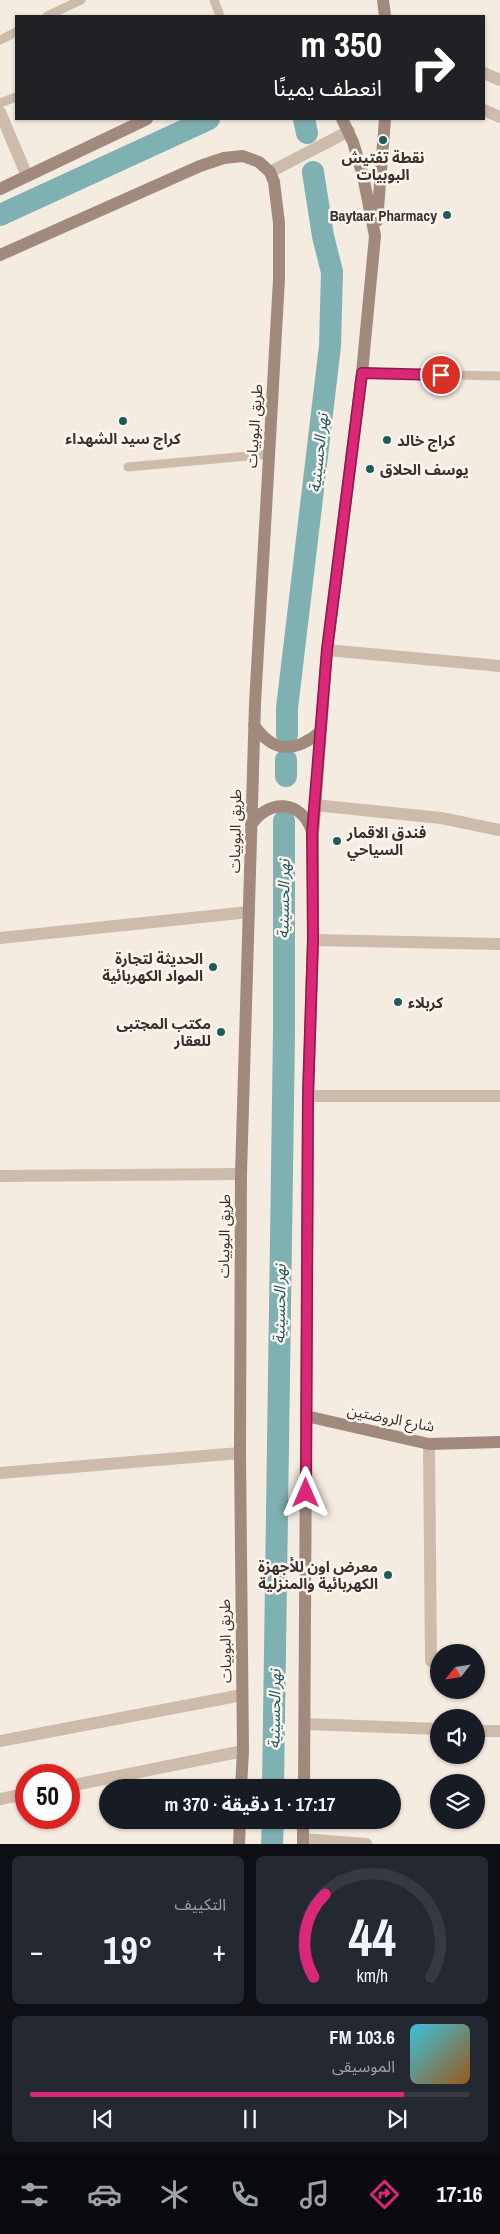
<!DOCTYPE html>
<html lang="ar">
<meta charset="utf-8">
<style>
:root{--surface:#171b24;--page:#242831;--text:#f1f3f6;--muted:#9ea1a6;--line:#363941;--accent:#db2777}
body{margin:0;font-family:"Archivo Narrow","Noto Sans Arabic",sans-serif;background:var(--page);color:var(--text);direction:rtl;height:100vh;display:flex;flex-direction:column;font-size:19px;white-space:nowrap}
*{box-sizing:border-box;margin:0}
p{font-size:16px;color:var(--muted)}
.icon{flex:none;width:28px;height:28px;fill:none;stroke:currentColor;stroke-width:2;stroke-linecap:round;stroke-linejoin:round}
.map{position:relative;height:1844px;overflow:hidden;direction:ltr}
.sheet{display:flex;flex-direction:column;gap:12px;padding:12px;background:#0d0f14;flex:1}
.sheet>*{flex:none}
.hud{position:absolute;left:15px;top:15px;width:470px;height:105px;border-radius:0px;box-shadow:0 1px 4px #0004;direction:rtl;background:#202124;color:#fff;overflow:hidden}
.needle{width:32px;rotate:240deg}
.controls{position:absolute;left:430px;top:1644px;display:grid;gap:10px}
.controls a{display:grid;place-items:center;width:55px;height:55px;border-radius:50%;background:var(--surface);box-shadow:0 1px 4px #0004;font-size:25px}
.speed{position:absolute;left:15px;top:1764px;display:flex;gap:10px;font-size:25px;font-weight:700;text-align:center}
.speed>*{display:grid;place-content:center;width:65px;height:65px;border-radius:50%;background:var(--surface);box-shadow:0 1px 4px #0004;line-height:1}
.speed .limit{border:8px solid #d22;background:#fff;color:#111}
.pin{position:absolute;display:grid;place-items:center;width:42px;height:42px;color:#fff;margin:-21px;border:2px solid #fff;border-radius:50%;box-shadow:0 1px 5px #0007}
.me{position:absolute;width:55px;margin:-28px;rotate:0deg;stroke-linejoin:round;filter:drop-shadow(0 0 4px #0008)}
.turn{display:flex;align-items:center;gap:18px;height:105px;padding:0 20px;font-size:22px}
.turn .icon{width:65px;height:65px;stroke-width:2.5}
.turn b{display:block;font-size:35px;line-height:42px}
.big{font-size:38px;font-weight:700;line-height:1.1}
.sheet .widget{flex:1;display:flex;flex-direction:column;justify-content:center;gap:8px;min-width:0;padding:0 18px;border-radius:8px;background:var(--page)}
.sheet .dial{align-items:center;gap:0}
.dial svg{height:130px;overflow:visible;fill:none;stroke:var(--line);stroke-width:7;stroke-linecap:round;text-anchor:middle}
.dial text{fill:var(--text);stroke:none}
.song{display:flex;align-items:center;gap:15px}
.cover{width:60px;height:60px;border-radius:8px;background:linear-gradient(135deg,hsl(190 70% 55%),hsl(30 70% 35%))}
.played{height:5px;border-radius:2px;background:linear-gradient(90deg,var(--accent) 85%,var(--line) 85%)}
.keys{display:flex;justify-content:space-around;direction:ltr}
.heat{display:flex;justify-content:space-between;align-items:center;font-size:28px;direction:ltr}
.sheet .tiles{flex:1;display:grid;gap:12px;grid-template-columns:1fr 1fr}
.widget:last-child{grid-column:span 2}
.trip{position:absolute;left:99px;top:1779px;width:302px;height:50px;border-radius:25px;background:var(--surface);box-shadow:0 1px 4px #0004;font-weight:700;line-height:50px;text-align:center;direction:rtl}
.tabs{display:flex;height:80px;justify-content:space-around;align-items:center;background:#090b0e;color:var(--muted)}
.tabs .icon{width:35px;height:35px}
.tabs .on{color:var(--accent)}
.tabs b{font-size:22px;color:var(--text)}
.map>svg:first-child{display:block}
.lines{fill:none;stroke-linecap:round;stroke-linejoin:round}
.canal{stroke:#7fb0b2;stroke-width:22}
.lane{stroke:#cdbbac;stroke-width:9}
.street{stroke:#cdbbac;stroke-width:12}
.secondary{stroke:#a18a7d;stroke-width:12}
.route-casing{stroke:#8e194d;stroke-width:12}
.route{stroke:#db2777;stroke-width:9}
.poi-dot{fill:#1f5a5e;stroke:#fbf5ee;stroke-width:2}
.labels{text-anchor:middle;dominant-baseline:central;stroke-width:5;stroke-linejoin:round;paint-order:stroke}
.poi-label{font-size:15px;font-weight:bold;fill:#3b302b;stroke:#fbf5ee;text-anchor:end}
.street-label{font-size:15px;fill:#3b302b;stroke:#fbf5ee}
.water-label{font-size:16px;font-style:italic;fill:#1f5a5e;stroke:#fbf5ee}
</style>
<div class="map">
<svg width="500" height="1844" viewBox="0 0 500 1844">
<rect width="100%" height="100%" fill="#f4ebe1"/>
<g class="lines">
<!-- canal -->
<path class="canal" d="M304,119L307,133
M0,215L209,119
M287,734V708L330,346L332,272L323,236L313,172
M286,776V760
M273,1788L284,1033V821
M272,1844L273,1820"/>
<!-- lane -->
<path class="lane" d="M214,0L220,16
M47,16L81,0
M0,40L16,32
M0,103L16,97
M362,373L500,376
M128,467L269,454"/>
<!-- street -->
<path class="street" d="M484,73L500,80
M484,110L500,117
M0,112L27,176
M270,172L349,131
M327,650L500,666
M314,805L441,818L500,830
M0,938L249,912
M313,940L500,944
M308,1096H500
M0,1176L241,1174
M429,1444L431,1661
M0,1473L240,1453
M305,1724L439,1729
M476,1731H500
M0,1741L242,1695
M69,1786L243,1751
M0,1799L26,1794
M303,1839L366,1844"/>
<!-- secondary -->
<path class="secondary" d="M383,0L385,16
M0,189L147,119
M377,221L385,119
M0,255L200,166L224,158L243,156L259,162L270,172L274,182L279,223V279L255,704L241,1174L240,1453L243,1751L241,1788
M254,725C273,753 295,753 320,732
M251,825C269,798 301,800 312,831
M306,1416L429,1444L500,1442
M304,1788L308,1096L313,940V834L327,650L362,373L375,236L363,176L353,142L342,119
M239,1844L240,1820
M303,1844V1820"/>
</g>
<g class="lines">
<!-- route casing -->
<g class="route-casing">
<path id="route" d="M306,1493L308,1096L313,940L312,834L327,650L362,373L441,375"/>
</g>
<!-- route -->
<use href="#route" class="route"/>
</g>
<!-- markers -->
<g class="poi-dot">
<circle cx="383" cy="140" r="5"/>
<circle cx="447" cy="215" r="5"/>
<circle cx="123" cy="421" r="5"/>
<circle cx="387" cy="440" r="5"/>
<circle cx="370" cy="469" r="5"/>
<circle cx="337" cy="841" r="5"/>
<circle cx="213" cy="967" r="5"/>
<circle cx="398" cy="1002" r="5"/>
<circle cx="221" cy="1032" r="5"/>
<circle cx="388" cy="1575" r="5"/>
</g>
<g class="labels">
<!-- poi labels -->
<g class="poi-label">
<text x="383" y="157" text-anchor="middle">نقطة تفتيش<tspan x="383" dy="17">البوبيات</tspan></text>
<text x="437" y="215">Baytaar Pharmacy</text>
<text x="123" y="438" text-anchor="middle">كراج سيد الشهداء</text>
<text x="397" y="440" text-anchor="start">كراج خالد</text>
<text x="380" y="469" text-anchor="start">يوسف الحلاق</text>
<text x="347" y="832" text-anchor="start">فندق الاقمار<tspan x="347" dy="17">السياحي</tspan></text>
<text x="203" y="958">الحديثة لتجارة<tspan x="203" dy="17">المواد الكهربائية</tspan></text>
<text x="408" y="1002" text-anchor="start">كربلاء</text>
<text x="211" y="1023">مكتب المجتبى<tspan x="211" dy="17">للعقار</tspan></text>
<text x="378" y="1566">معرض اون للأجهزة<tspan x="378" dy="17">الكهربائية والمنزلية</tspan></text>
</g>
<!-- street labels -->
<g class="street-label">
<text transform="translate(254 426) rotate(-86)">طريق البوبيات</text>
<text transform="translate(235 831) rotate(-89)">طريق البوبيات</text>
<text transform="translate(224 1236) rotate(-89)">طريق البوبيات</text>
<text transform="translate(391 1418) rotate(11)">شارع الروضتين</text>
<text transform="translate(225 1641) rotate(-91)">طريق البوبيات</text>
</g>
<!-- water labels -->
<g class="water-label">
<text transform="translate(318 453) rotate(-84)">نهر الحسينية</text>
<text transform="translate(283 899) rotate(-89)">نهر الحسينية</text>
<text transform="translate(279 1304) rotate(-89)">نهر الحسينية</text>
<text transform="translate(274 1709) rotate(-89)">نهر الحسينية</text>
</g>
</g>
</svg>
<div class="controls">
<a><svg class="needle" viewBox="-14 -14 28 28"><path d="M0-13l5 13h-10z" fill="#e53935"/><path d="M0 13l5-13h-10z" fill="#9ea1a6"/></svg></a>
<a><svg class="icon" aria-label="sound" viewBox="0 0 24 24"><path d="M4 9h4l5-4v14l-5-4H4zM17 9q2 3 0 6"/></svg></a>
<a><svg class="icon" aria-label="layers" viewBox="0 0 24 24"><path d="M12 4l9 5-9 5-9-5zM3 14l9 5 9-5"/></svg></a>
</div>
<div class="speed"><div class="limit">50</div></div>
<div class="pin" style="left:441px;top:375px;background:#d93025"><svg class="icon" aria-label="arrive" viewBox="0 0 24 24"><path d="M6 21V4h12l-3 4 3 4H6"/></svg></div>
<svg class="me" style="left:306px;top:1493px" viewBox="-20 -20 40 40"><path d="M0-17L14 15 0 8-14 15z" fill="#db2777" stroke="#fff" stroke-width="4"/></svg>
<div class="trip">17:17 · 1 دقيقة · 370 m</div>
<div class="hud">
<div class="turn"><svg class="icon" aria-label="right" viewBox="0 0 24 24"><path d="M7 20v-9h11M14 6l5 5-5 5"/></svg><div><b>350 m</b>انعطف يمينًا</div></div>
</div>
</div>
<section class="sheet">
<div class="tiles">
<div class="widget dial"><svg viewBox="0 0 100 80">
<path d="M14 69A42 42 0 1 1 86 69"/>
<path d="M14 69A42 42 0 0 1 21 18" stroke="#db2777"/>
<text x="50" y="56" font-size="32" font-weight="700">44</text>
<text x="50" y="72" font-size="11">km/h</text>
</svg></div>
<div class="widget"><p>التكييف</p>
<div class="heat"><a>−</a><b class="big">19°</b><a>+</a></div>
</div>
<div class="widget">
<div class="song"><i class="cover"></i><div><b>103.6 FM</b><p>الموسيقى</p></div></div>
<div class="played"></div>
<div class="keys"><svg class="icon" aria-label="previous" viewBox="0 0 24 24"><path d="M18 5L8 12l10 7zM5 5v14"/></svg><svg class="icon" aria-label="pause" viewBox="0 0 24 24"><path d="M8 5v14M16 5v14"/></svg><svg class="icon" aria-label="next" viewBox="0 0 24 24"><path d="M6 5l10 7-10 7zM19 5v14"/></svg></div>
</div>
</div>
</section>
<nav class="tabs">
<b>17:16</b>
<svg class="icon on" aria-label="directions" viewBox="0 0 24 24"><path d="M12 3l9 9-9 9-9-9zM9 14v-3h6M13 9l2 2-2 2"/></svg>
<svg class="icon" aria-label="music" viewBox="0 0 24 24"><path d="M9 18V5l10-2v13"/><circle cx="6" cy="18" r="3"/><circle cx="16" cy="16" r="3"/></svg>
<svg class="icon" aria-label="phone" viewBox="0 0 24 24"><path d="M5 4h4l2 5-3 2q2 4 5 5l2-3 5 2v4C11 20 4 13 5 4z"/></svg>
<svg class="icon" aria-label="climate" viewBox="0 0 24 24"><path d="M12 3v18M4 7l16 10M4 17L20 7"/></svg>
<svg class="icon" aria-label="car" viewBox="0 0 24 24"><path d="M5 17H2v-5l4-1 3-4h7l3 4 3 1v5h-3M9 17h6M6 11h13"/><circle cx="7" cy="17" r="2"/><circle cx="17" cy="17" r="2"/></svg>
<svg class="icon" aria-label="filters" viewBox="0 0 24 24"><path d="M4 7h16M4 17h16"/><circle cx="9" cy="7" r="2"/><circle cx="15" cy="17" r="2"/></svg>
</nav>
